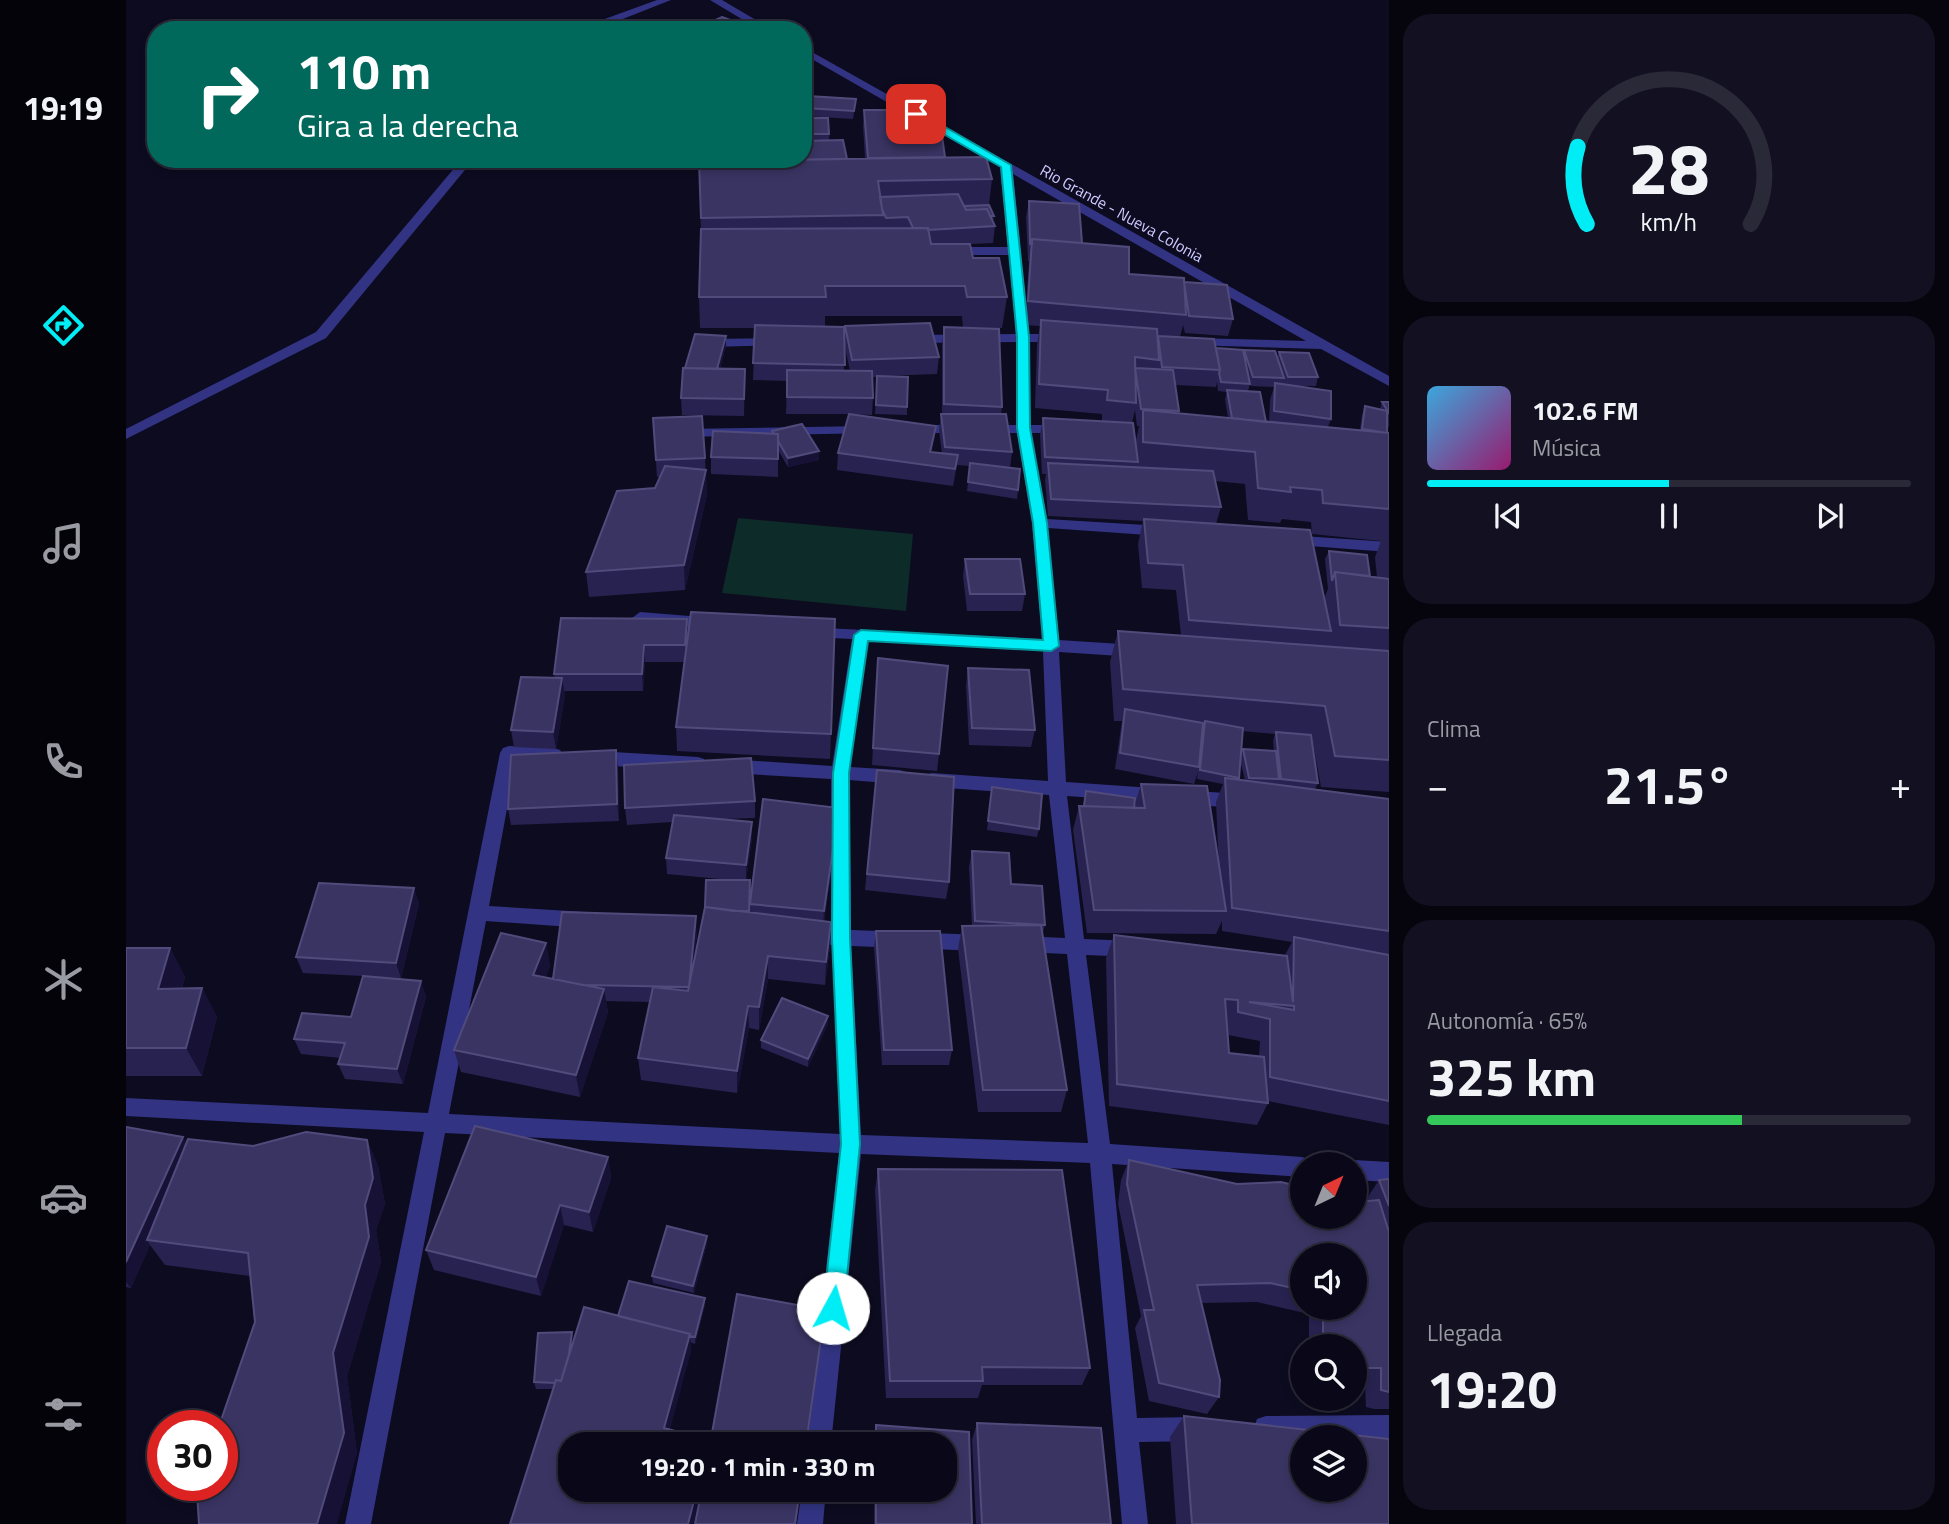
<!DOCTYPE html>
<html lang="es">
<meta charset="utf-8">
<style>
:root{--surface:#0a0818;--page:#131121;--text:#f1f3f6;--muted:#999aa2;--line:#2a2937;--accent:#00edf5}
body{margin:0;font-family:"Titillium Web",sans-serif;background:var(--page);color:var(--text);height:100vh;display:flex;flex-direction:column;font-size:26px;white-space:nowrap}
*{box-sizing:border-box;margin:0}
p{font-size:23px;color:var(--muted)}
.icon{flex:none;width:38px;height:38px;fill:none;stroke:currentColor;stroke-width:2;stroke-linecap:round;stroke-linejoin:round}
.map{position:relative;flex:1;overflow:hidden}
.panel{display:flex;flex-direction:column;gap:14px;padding:14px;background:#06040d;width:560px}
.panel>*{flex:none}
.hud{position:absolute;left:21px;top:21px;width:665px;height:147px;border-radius:28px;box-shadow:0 4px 10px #0003,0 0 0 2px var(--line);background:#00695c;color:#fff;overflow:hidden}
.needle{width:46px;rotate:43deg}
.fabs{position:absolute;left:1164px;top:1152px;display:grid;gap:14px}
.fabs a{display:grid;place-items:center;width:77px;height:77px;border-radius:50%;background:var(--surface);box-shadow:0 4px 10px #0003,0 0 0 2px var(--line);font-size:35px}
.speed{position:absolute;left:21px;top:1410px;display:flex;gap:14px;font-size:35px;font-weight:700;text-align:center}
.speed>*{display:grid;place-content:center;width:91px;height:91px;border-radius:50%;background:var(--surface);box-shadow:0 4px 10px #0003,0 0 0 2px var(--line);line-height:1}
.speed .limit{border:10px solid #d22;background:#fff;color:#111}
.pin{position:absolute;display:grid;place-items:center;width:60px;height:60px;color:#fff;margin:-30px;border-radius:14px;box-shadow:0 4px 10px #0006}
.me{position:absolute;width:77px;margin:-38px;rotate:6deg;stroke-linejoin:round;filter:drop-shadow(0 0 5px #0008)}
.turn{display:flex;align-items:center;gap:24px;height:147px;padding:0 35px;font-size:32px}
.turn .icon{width:91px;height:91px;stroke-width:2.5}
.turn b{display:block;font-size:49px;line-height:60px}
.big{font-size:52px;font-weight:700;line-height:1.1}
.panel .card{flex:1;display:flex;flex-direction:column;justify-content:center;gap:10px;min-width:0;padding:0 24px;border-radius:28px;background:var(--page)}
.panel .dial{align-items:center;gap:0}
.dial svg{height:182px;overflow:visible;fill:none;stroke:var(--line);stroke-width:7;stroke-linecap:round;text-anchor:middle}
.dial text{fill:var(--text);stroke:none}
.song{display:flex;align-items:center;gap:21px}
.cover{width:84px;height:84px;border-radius:10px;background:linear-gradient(135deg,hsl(200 70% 55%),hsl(320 70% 35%))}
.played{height:7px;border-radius:4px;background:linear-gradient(90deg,var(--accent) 50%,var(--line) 50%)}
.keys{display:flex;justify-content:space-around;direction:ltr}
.heat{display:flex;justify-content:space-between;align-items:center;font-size:38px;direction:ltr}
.charge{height:10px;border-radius:5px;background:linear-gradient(90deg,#34c759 65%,var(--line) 0)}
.trip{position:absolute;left:432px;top:1432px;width:399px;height:70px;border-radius:28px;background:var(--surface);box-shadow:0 4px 10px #0003,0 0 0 2px var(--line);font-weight:700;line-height:70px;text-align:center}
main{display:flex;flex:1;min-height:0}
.tab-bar{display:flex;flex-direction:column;width:126px;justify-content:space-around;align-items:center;background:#04030a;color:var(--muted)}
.tab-bar .icon{width:49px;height:49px}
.tab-bar .active{color:var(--accent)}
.tab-bar b{font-size:32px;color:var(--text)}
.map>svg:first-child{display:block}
.green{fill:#0d2b28}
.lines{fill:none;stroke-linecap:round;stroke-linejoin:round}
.minor{fill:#323483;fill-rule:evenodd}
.wall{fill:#282250;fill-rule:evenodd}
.shaded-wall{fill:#161135}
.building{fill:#3a3463;stroke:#514b7b;stroke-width:2;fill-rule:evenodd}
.route{fill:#00edf5;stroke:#009a9f;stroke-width:2}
.labels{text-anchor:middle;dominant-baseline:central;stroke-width:7;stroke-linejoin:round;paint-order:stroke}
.far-street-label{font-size:16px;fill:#cdcaff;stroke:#0d0b20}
</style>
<main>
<nav class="tab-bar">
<b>19:19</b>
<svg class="icon active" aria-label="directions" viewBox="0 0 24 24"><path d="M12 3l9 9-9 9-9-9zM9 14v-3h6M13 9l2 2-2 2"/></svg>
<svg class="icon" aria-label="music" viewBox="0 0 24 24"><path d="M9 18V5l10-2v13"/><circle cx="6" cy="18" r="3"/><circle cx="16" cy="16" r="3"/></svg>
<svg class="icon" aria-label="phone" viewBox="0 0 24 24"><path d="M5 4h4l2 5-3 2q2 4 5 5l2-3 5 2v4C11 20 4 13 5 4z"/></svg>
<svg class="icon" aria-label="climate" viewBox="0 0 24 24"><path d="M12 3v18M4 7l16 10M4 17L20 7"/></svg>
<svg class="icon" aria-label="car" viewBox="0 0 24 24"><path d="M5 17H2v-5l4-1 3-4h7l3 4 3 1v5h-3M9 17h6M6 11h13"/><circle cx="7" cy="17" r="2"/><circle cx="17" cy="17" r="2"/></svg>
<svg class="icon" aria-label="filters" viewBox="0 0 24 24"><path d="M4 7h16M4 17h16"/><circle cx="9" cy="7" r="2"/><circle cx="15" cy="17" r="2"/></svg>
</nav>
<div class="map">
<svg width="1263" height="1524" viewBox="0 0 1263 1524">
<rect width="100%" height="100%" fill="#0d0b20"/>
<!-- green -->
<path class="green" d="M612,518L787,534L780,611L596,593Z"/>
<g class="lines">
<!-- minor -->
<path class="minor" d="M531,0H545L484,24L477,30H465L476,20Z
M584,0H596L647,30H634Z
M677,47L1263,376V386L1195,349L1063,345L1061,342L1068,338L1180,341L887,174L903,334H935L942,338L935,342H904V425H937L944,429L937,433H905L921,519L1036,526L1044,531L1036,536L922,528L933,640L1010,645L1018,651L1010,657L933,652L940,782L1113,794L1119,796L1122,801L1119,806L1113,808L941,796L958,939L1008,941L1015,943L1018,949L1015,955L1008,957L960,955L984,1144L1176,1157L1184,1160L1185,1164H1176V1177L986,1164L1011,1418L1070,1417L1079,1420L1082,1429L1079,1438L1070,1441L1013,1442L1022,1524H996L964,1163L735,1154L705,1444H681L713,1153L319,1133L245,1524H219L298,1132L0,1116V1098L302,1113L374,753L377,748L383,746L428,748L434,750L437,755L434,760H390L363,906L459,912L466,914L469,920L466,926L459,928L360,921L323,1114L714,1134L706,945L675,942L672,936L675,930L705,929V779L603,773L597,771L594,766L597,761L603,759L706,766L726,639L685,637L679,635L677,631L679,627L916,639L906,523L891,433H787L780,429L787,425H890V342L784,343L777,339L784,335L890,334L883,255H823L817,251L823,247H882L874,167L677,54ZM742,640L917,651L922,781L806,773L800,775L797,780L800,785L806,787L923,795L939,938L896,936L889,938L886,944L889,950L896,952L941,954L962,1143L735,1135L725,946L857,951L864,949L867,943L864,937L857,935L725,930L723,780L774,784L780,782L783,777L780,772L774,770L724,767Z
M336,159H348L200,338L0,439V429L190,332Z
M651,338L656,339V345L585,347L578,343L585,339Z
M741,426L746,427V433L556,437L549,433L556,429Z
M1162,535L1263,542V552L1157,544L1154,540L1157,536Z
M514,612L588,618L596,624L588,630L508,622L506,618Z
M470,751L572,757L578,759L581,764L578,769L572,771L470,765L464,763L461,758L464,753Z
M1228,1160L1263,1162V1182L1228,1180V1164H1220Z
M1263,1415V1439L1176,1437V1440H1140L1131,1437L1128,1428L1131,1419L1140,1416Z
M676,1489H700L697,1524H671Z"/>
</g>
<!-- wall -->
<path class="wall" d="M729,107L727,119L679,116V108Z
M738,110L777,135L866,179L863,205L868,216L867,222L869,226L867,243L844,244L847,258L881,297L876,328H837L836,316H699V327H718V371H724L718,343L719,326L813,357L811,374L758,376L781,407V415L749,414L751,377H746L747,398L746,415L723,414L810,426L806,452L816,453L813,431L815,414H816V344L818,327L876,407L875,414L886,452L884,468L892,490L891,499L841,491L844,466L831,465L827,486L711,470L712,453L723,414H660L661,381L627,380L629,328H574L573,297L575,232L573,161L677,159V118L703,134V140L721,159L739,158L737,126Z
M903,201L956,243L1003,274L1058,282L1107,319L1102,336L1059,333L1057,325L1054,337L1090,348L1118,350L1151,358L1153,352L1192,377L1190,386H1169L1205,419L1202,427L1234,430L1236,415L1239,406L1254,409L1256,402H1263V428L1261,424V433H1263V792L1195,787L1186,737H1185L1192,783L1189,789L1263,799V1125L1142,1101V1103L1131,1125L983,1106L980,958L988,935L1159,955L1166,942L1096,931V921L1090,934L961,933L947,830L953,806H957L960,791L1008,807L1015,784L1093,869L1090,802L1097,784L1071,779L1072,772L1068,784L989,769L996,721H988L984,662L992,631L1055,635L1050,590L1016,588L1012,544L1017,521L922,516L919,480L920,474H916L914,435L917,418L976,422V414L909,408L911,344L914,326L899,325L903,261H902L900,217ZM1123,381L1125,386L1148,387L1144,400L1143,422H1139L1122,391L1124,384ZM1091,382L1092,391L1101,392L1099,399L1102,418L1053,414V411L1049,385L1090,387ZM1009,410L1011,426H1013L1010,440L1006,423ZM1089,481L1119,484L1122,520L1154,523L1156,519L1185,522L1186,534L1255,541L1249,557L1251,577L1244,576L1203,551L1199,559L1202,589L1198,599L1090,524L1095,507ZM1116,731L1149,734L1147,741L1148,751L1117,749L1114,756ZM1114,760L1119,780L1112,779ZM1102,1035L1134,1041L1133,1057L1103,1053Z
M600,336V345L594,369H619L618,416L556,415L555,398L559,368Z
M527,418L579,458L581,495L559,590L463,597L460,572L529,488L534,477H531Z
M646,431L693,460L662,467L652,450V477L585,474V457L646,434Z
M839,559L899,594L896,611H841L837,576Z
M561,619L562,634L709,619L704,759L551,751L550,727L558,662H519L517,691H438L439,695L430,749L388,747L385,730L429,678L428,674Z
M842,668L909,730L905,747L843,745L840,685Z
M751,675L813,754L811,771L746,765Z
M492,767L493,821L385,825L382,809Z
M751,770L823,882L820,899L739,890Z
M865,796L913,829L911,837L861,830Z
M629,801V818L597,819L626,838L620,880L623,913H624V904L712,824L698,922H705L704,946L699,985L642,979L633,1030L623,1028L611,1093L515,1080L512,1058L524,1002L480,1001L482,1012L454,1097L335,1072L328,1050L420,943L424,966L420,977L427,979L571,933L568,961L605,880L541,874L540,858L546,822L501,825L499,808Z
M846,851L885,884L919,925L916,936L941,1090L935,1112H852L832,949L836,926H846L843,867Z
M288,888L293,904L275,978L242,977L295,981L300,997L277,1084L219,1079L212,1064L215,1058L175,1054L168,1039L225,1017L237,976L177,973L170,957Z
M750,931L826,1050L823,1065H756L748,947Z
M0,948H44L59,977L56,989L76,988L91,1017L76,1076H0Z
M702,1016V1024L682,1067L635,1048V1040Z
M0,1127L60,1143L127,1146L241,1140L252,1166L259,1204L250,1230L255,1262L221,1376L231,1454L129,1322L124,1276L39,1265L24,1245L5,1288L0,1287Z
M482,1157L485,1178L467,1232L438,1225L415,1296L308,1270L300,1250Z
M1003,1160L1111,1184L1239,1201L1253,1180L1263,1179V1409H1248L1240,1407L1239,1385L1228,1386V1346H1183V1314L1131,1302L1075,1303L1093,1397L1081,1414L1023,1401L1009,1328L1015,1316L992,1204L995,1180ZM1176,1255L1228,1307H1176Z
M752,1169L964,1368L956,1385H856L852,1398H760L749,1190Z
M581,1243L568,1293L527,1283L526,1276Z
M579,1298V1305L569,1344L564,1342L565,1352L444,1489H675L670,1524H569L574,1496L567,1524H384L427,1389H410L408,1382L446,1332L447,1339V1344L492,1316Z
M1058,1416L1263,1524H1050L1044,1437Z
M851,1423L985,1524H850L846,1440Z
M750,1425L843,1432L846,1524H748V1489H819V1444H748Z"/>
<!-- shaded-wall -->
<path class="shaded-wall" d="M612,23V30H598Z
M600,336V345L590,383L589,375Z
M810,426L808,443L802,469L804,452Z
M693,451V460L662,467V458Z
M580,470L581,495L559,590L558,565Z
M518,645L519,662L517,691L516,674Z
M436,678L439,695L430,749L427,732Z
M490,750L492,767L493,821L491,804Z
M713,808L712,824L697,927L698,911Z
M626,822V838L620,881V865Z
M288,888L293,904L275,978L270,963Z
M570,916L571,933L564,1003L563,987Z
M705,922L704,946L699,985L700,962Z
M420,943L424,966L412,998L407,975Z
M44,948L59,977L48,1018L32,989Z
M642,956V979L633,1030V1007Z
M295,981L300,997L277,1084L271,1069Z
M76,988L91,1017L76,1076L60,1048Z
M478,989L482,1012L454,1097L450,1075Z
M622,1006L623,1028L611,1093V1071Z
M702,1016V1024L682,1067V1059Z
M57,1137L65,1151L21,1240L24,1245L5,1288L0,1282V1262Z
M241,1140L252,1166L259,1204L250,1230L255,1262L221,1376L231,1454L211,1524H191L207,1353L239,1205Z
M482,1157L485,1178L467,1232L463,1212Z
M434,1205L438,1225L415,1296L410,1277Z
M581,1236V1243L568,1293L567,1286Z
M579,1298V1305L569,1344V1337Z
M699,1310L681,1444H680Z
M446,1332L447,1339L442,1389L440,1383Z
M564,1334L565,1352L540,1444L538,1428Z
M571,1489H576L567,1524H562Z
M674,1489H675L670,1524H669Z"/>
<!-- building -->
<path class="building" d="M596,17L612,23L598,30H574L571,28Z
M682,96L730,99L728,111L679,108Z
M738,110H774L777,135L816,136L819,157L742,158Z
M677,118H702L703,134H677Z
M717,140L721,159L665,160L677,159V141Z
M860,157L866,179L752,181L757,215L575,218L573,161Z
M586,159H634L601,161L586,160Z
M832,194L840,210L861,209L869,226L802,230V228H787L782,217L760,218L756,209L754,197Z
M903,201L953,204L956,243L906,239V244H904Z
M863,205L868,216H864L861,209L840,210L838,206Z
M802,228L805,244H844L847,258H873L881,297H841L839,286H699L700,297H573L575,229Z
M906,239L1003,247V274L1058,278L1060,315L902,301Z
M1058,282L1101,285L1107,319L1063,316Z
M915,320L1031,329L1033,360L1009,357L1010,403L981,400L982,390L913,384Z
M804,323L813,357L726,360L719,326Z
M629,325L718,327L719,365L627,363Z
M818,327L873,329L876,407L818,404Z
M569,334L600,336L591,369L559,368Z
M1032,336L1088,339L1094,370L1036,367Z
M1090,348L1117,350L1124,384L1095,382L1093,373L1094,370Z
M1118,350L1149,351L1158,378L1127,377Z
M1153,352L1183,353L1192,377H1162Z
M557,368L619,369L618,399L555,398Z
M1009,368L1047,370L1053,411L1015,409Z
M661,370L746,371L747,398L661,397Z
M751,376L782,377L781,407L750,405Z
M1149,383L1205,391V419L1148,411Z
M1101,390L1134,392L1140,422L1106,418Z
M1256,402H1263V413Z
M1239,406L1261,411V433L1236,429Z
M1017,410L1263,433V509L1197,503L1196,490L1164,487L1165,492L1132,488L1129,452L1017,442Z
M723,414L810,426L804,452L832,455L829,469L712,453Z
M815,414H880L886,452L819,447Z
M576,416L579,458L530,460L527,418Z
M917,418L1007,423L1012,462L919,457Z
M676,424L693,451L662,458L652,441V434H648L646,431Z
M587,431L652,434V459L585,457Z
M844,463L894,469L892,490L842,482Z
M922,463L1087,471L1095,507L925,499Z
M539,466L580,470L558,565L460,572L491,491L529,488Z
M1018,519L1184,530L1205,631L1063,620L1057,565L1022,563Z
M1203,551L1241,555L1244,576L1209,572L1206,581Z
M839,559H894L899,594H844Z
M1209,572L1263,579V628L1214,625Z
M565,612L709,619L705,734L550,727Z
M435,618L561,619L559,645H518L516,674H428Z
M992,631L1263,651V760L1209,756L1199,706L997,689Z
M752,658L822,666L813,754L747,748Z
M842,668L903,670L909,730L846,728Z
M395,677L436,678L427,732L385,730Z
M999,709L1077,723L1073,767L994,753Z
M1079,721L1117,728L1113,778L1074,770Z
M1150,732L1185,735L1192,783L1155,779Z
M1117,749L1150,751L1153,779L1123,778Z
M490,750L491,804L382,809L385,755Z
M625,758L629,801L499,808L498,765Z
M751,770L828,777L823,882L741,874Z
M1099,778L1263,799V931L1106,908Z
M1015,784L1081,786L1100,911L968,910L953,806L1019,808Z
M866,787L916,794L913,829L862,821Z
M960,791L1009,798L1008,808L958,806Z
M637,799L713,808L698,911L624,904Z
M548,815L626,822L620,865L540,858Z
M846,851L883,853L885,884L916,886L919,925L849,921Z
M580,880H624L623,911H607L579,907Z
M193,883L288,888L270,963L170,957Z
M579,907L705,922L700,962L642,956L633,1007L622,1006L611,1071L512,1058L527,987L562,991Z
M436,912L570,916L563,987L457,985L427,979Z
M915,925L941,1090H857L836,926Z
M750,931H814L826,1050H758Z
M375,933L420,943L407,975L478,989L450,1075L328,1050Z
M988,935L1161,956L1167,1002L1168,937L1263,955V1101L1144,1077V1019L1112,1012V1000L1099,999L1103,1053L1138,1057L1142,1103L991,1084ZM1123,1002L1168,1006V1010Z
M0,948H44L32,989L76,988L60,1048H0Z
M237,976L295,981L271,1069L212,1064L219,1043L168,1039L176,1013L225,1017Z
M656,998L702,1016L682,1059L635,1040Z
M349,1126L482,1157L463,1212L434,1205L410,1277L300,1250Z
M0,1127L57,1137L0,1262Z
M180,1132L241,1140L247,1178L239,1205L243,1237L207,1353L218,1433L191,1524H73L71,1492L73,1486H96V1426H93L129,1322L122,1253L21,1240L62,1139L127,1146Z
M1003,1160L1111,1184L1155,1182L1176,1187V1216H1228V1198L1242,1201L1253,1200L1263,1232V1392L1255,1390V1368H1228V1346H1198L1197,1342V1307H1228V1255H1176V1290L1144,1283L1071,1285L1094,1380L1093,1397L1033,1383L1018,1310H1028L1001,1184Z
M752,1169L936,1170L964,1368L856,1367L857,1381H764Z
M1263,1179V1206L1253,1180Z
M541,1226L581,1236L567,1286L526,1276Z
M503,1281L579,1298L569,1337L563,1336L564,1334L492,1316Z
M611,1294L699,1310L680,1444H584Z
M458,1307L564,1334L538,1428L583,1440L582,1444H444V1489H571L562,1524H384L430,1380L435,1381Z
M446,1332L443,1354L435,1381L430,1380L429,1383L408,1382L412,1333Z
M1058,1416L1263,1439V1524H1066ZM1176,1437H1228V1489H1176Z
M851,1423L975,1428L985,1524H856Z
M750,1425L843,1432L846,1524H750V1489H819V1444H750Z
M576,1489H674L669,1524H569Z"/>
<!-- route -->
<path class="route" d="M786,112H793L885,165L903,337L904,428L921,523L933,646L925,651L742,641L723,773L724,938L734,1144L718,1308L715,1315L707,1318L700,1315L697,1308L715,1144L706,938L707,773L728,635L735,630L917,640L907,523L891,428V337L875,167L786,116Z"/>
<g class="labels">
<!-- far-street labels -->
<g class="far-street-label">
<text transform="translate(996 213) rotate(29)">Rio Grande - Nueva Colonia</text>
</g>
</g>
</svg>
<div class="fabs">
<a><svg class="needle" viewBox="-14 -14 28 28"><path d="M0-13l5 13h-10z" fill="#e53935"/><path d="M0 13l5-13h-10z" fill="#999aa2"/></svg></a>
<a><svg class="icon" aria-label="sound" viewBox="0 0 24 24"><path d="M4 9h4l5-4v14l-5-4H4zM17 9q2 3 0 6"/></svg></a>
<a><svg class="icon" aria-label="search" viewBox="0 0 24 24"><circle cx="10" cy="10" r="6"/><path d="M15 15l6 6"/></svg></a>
<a><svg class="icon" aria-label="layers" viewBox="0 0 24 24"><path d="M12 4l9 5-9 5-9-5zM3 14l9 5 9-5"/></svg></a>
</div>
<div class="speed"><div class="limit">30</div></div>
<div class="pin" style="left:790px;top:114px;background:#d93025"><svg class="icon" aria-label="arrive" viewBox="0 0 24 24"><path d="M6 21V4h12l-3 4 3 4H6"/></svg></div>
<svg class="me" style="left:707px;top:1308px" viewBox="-20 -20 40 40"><circle r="19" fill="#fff"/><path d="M0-13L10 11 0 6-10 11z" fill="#00edf5"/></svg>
<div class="trip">19:20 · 1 min · 330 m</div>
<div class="hud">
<div class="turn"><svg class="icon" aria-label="right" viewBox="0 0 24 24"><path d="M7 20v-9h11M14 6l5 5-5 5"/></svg><div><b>110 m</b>Gira a la derecha</div></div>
</div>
</div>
<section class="panel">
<div class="card dial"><svg viewBox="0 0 100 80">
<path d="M14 69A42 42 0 1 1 86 69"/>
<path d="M14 69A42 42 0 0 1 10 35" stroke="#00edf5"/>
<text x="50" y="56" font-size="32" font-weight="700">28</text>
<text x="50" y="72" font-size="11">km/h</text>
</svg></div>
<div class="card">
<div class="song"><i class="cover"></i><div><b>102.6 FM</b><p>Música</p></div></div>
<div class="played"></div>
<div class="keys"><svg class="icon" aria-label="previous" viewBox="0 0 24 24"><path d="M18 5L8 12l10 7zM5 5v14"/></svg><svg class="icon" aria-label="pause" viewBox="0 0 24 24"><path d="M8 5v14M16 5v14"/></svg><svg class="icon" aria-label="next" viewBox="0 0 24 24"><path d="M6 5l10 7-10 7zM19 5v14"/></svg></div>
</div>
<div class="card"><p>Clima</p>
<div class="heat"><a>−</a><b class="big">21.5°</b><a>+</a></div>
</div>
<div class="card"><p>Autonomía · 65%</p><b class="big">325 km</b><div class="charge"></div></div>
<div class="card"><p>Llegada</p><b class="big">19:20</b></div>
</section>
</main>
